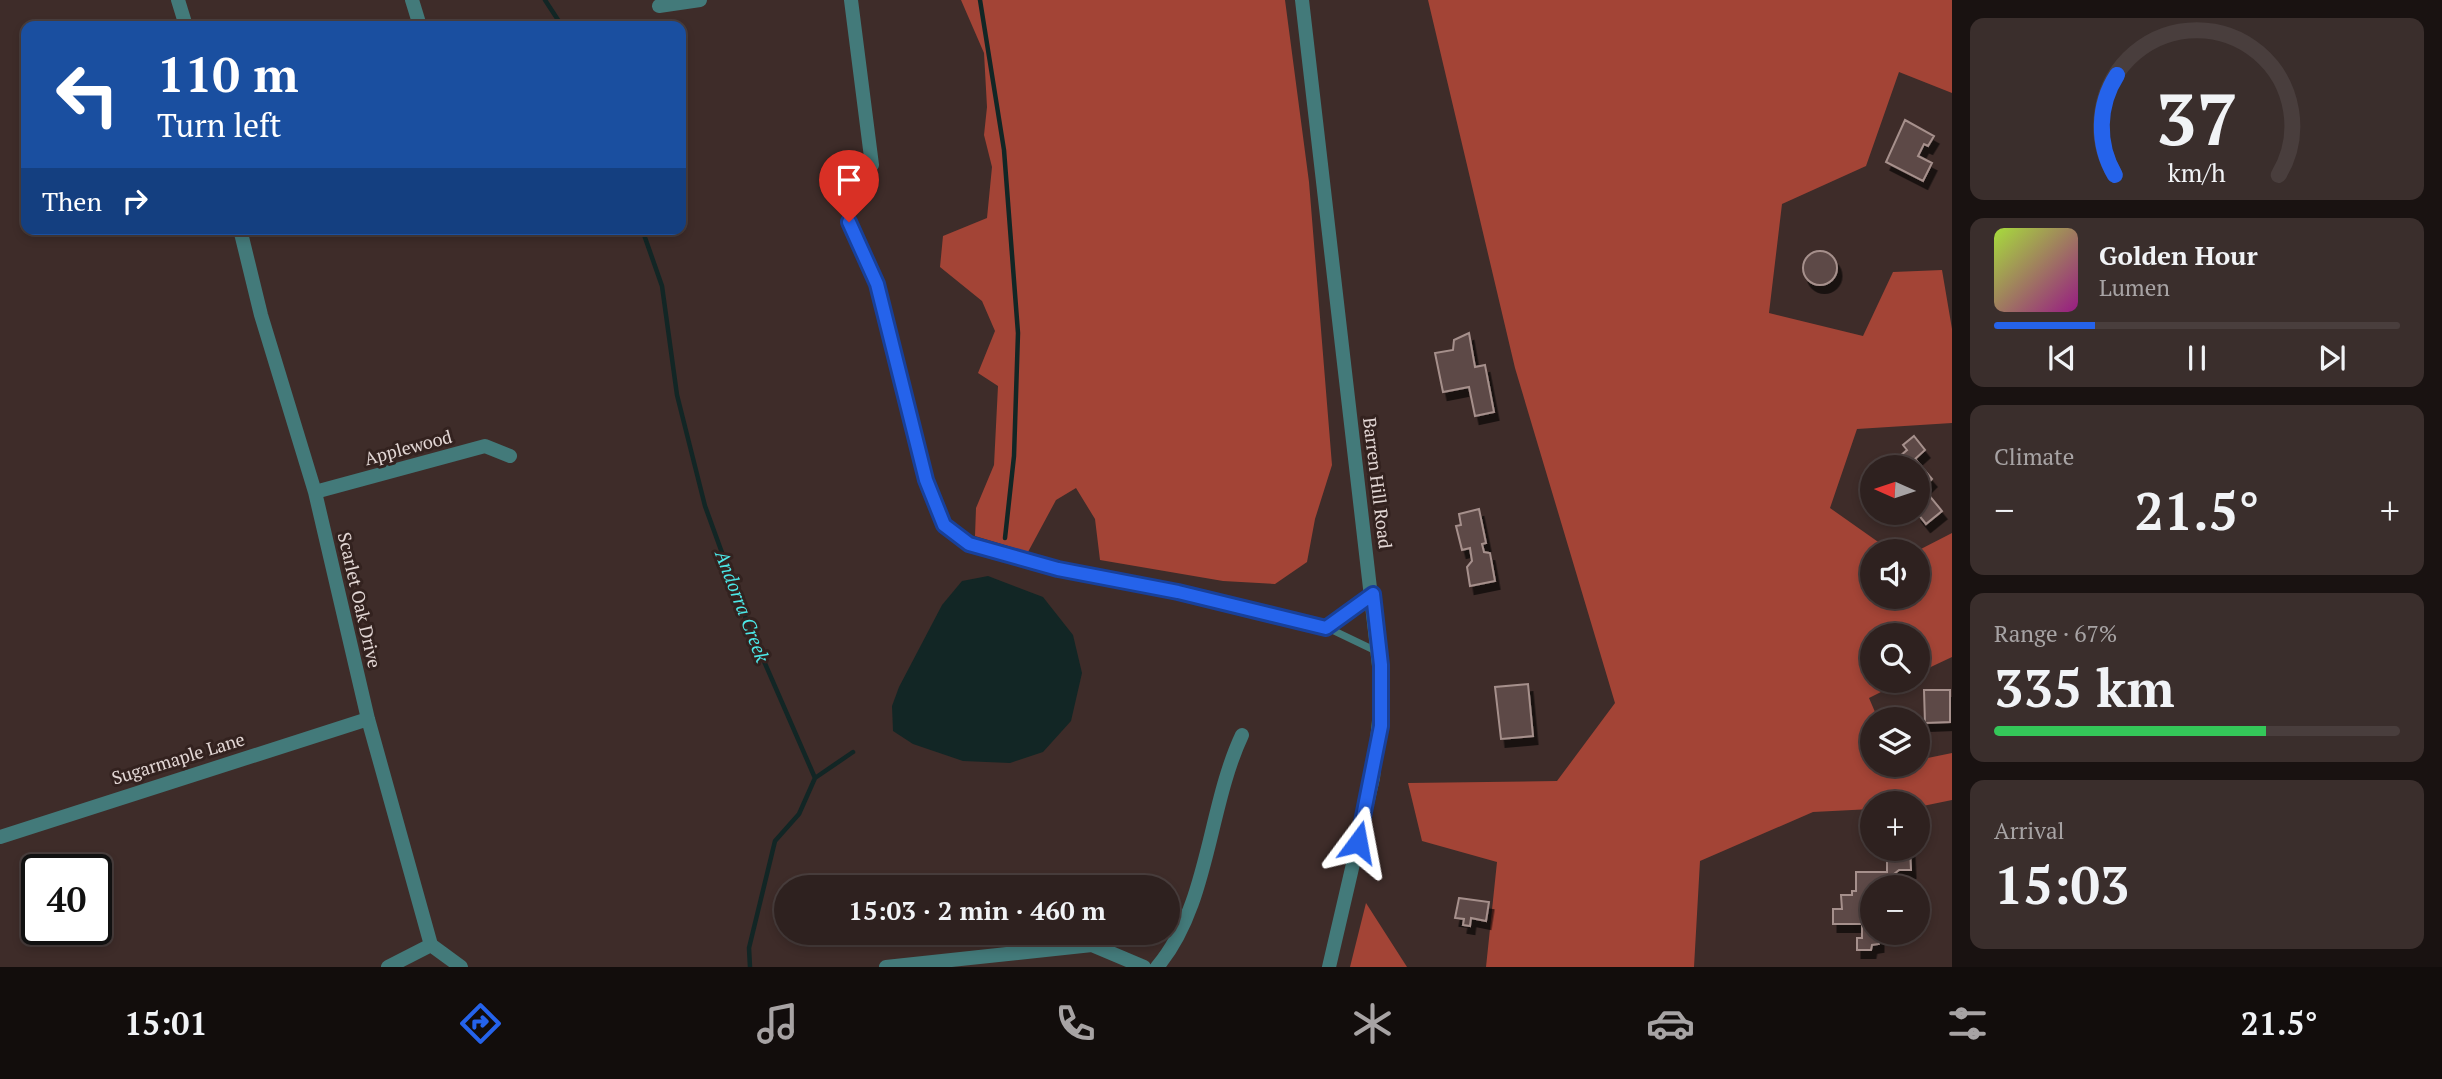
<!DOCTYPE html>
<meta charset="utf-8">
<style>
:root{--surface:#2e211f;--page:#3a2e2c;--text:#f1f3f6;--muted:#a7a3a4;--line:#493e3d;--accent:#2563eb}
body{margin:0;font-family:"PT Serif",serif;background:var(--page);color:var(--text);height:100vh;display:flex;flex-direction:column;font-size:26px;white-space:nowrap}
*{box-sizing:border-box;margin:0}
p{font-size:23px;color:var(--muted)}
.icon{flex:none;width:38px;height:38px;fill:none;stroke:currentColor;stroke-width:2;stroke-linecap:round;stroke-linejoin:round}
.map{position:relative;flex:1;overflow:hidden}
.side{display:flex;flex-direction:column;gap:18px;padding:18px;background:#191211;width:490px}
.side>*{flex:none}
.top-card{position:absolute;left:21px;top:21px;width:665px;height:214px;border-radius:14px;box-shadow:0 4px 10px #0003,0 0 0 2px var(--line);background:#1a4fa0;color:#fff;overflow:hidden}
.needle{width:46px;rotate:273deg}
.controls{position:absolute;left:1860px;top:455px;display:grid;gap:14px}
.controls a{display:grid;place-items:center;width:70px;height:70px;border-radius:50%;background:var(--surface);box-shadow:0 4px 10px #0003,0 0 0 2px var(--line);font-size:35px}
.speed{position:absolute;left:21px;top:854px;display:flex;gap:14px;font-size:35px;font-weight:700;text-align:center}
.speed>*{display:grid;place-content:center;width:91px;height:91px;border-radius:50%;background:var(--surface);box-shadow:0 4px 10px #0003,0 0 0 2px var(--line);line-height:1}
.speed .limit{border:4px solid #111;border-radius:10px;background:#fff;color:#111}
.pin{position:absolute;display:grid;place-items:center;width:60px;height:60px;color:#fff;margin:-72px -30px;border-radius:50% 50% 50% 0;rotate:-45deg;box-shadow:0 0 7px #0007}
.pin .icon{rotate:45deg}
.me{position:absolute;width:77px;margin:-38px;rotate:13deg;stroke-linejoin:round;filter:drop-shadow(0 0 5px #0008)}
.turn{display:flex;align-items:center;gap:24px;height:147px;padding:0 21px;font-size:32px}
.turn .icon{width:91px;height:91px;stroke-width:2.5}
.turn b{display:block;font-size:49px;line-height:60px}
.then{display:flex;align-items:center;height:66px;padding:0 21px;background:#0003;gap:14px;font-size:26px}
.big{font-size:52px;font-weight:700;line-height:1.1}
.side .tile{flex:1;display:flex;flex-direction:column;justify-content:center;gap:10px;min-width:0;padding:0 24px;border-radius:14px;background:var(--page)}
.side .dial{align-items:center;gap:0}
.dial svg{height:182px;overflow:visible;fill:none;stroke:var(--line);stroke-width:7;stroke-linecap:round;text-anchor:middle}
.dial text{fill:var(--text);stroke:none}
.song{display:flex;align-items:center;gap:21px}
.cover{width:84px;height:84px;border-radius:10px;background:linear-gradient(135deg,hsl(80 70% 55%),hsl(310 70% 35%))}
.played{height:7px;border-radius:4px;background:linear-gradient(90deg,var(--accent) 25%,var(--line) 25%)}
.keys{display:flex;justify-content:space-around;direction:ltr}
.heat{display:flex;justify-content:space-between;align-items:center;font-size:38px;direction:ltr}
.charge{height:10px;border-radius:5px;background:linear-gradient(90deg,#34c759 67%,var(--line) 0)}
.trip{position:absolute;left:774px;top:875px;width:406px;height:70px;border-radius:35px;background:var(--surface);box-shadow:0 4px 10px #0003,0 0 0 2px var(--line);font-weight:700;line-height:70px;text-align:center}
.tabs{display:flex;height:112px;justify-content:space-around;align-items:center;background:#120d0c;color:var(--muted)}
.tabs .icon{width:49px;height:49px}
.tabs .on{color:var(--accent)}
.tabs b{font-size:32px;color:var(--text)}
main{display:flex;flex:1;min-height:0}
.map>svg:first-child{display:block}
.forest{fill:#a34436}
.water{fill:#122625}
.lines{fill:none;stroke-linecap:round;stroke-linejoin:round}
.stream{stroke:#122625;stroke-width:4.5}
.building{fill:#5d4946;stroke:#a6908c;stroke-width:2;filter:url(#shadow)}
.service{stroke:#437a7a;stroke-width:7}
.minor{stroke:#437a7a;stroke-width:14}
.tertiary{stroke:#437a7a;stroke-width:14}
.route-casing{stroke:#184099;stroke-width:18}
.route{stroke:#2563eb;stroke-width:12}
.labels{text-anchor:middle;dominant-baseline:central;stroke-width:6;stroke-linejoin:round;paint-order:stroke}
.street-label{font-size:18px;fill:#e3d7d5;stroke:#33221f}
.water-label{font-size:19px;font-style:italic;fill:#4ce8e8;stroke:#33221f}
</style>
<main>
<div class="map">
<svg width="1952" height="967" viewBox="0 0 1952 967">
<defs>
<filter id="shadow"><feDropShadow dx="4.5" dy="8" stdDeviation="0" flood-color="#0009"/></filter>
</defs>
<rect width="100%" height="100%" fill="#3e2c29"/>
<!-- forest -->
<path class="forest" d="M961,0H1285L1309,182L1332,465L1315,519L1307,562L1275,584L1223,581L1100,560L1095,519L1076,488L1056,500L1028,552L975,536L976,508L994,465L998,386L978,373L995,331L982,301L940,267L943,236L987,218L992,167L984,135L987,107L984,53Z
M1428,0H1952V93L1899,72L1866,166L1782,204L1769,313L1863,336L1893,272L1942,270L1952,329V423L1857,429L1830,508L1891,551H1872V597H1918L1917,551L1952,533V657L1918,673V635H1872V681H1903L1869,698L1878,719H1872V765H1918V760L1952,753V800L1918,807V803H1872V809L1813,812L1700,861L1694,967H1486L1497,862L1422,841L1408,783L1557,781L1615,703L1515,368Z
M1366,903L1407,967H1350Z"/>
<!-- water -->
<path class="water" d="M988,576L1043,597L1073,635L1082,673L1071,721L1043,752L1010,763L963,761L913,744L893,731L892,706L899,687L942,605L962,581Z"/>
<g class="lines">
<!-- stream -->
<path class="stream" d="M545,0L562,26
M980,0L1004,150L1018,333L1014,456L1005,538
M642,229L662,286L677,395L705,506L749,627L815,778L799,814L775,841L749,948L750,967
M815,778L853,752"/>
</g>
<!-- building -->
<path class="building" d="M1905,120L1934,136L1928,146L1924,144L1918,156L1932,163L1923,181L1886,162Z
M1803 268a17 17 0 1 1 34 0a17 17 0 1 1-34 0Z
M1469,333L1475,367L1485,365L1494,412L1475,416L1469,387L1443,392L1435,353L1453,350L1454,340Z
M1914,436L1925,450L1915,459L1932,479L1923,488L1942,511L1926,524L1917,513L1918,467H1887L1907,450L1903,445Z
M1479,509L1486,543L1482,544L1484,552L1490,553L1495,581L1470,586L1467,567L1472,561L1470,548L1462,550L1456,526L1461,525L1459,514Z
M1528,684L1533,736L1501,739L1495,687Z
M1924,690H1950V722L1925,723Z
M1887,849H1910L1911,870H1899L1883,883V887H1872V933H1879V944L1872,945L1871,950H1857V938H1862V924H1833V909H1842L1841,895H1852V891H1856V872H1887Z
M1459,898L1489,902L1486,921L1471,918L1470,926L1463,925L1464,919L1455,918Z"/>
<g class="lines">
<!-- service -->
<path class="service" d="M872,165L850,194L849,222L876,284L926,480L944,525L969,544L1058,569L1178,592L1326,627L1376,651
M1326,627L1370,596"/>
<!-- minor -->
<path class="minor" d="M178,0L186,26
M412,0L420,26
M851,0L872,165
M659,6L700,0
M240,229L261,315L315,492L368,719L431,945L461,967
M473,229V230
M315,492L485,446L510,456
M0,837L368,719
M388,967L431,945
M886,967L1092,945L1144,967
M1157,967C1209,906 1208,807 1242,735"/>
<!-- tertiary -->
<path class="tertiary" d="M1302,0L1382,692L1373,778L1329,967"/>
</g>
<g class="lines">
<!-- route casing -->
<g class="route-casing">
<path id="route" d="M849,222L877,284L926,480L944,525L969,544L1058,569L1178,592L1326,628L1373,594L1381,665V726L1358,842"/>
</g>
<!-- route -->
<use href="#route" class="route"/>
</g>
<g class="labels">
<!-- street labels -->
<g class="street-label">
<text transform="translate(408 447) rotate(-15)">Applewood</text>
<text transform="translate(1378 483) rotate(83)">Barren Hill Road</text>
<text transform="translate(360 600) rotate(77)">Scarlet Oak Drive</text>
<text transform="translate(178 758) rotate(-17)">Sugarmaple Lane</text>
</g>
<!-- water labels -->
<g class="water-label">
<text transform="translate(743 606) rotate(69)">Andorra Creek</text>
</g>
</g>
</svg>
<div class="controls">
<a><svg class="needle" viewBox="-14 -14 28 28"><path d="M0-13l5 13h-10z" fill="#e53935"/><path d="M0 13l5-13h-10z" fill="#a7a3a4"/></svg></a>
<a><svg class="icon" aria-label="sound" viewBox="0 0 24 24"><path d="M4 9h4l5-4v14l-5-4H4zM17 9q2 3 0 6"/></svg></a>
<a><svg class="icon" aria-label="search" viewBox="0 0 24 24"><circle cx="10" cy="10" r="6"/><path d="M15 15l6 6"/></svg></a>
<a><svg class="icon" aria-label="layers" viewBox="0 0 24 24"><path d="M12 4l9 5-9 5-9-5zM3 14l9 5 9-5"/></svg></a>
<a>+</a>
<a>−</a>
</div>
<div class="speed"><div class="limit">40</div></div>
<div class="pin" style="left:849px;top:222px;background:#d93025"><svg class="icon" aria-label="arrive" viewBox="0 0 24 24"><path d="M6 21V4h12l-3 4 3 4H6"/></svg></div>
<svg class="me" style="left:1358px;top:842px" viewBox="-20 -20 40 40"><path d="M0-17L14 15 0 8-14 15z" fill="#2563eb" stroke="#fff" stroke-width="4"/></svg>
<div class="trip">15:03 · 2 min · 460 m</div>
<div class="top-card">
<div class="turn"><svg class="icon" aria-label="left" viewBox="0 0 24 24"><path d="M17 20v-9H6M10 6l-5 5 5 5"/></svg><div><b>110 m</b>Turn left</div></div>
<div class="then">Then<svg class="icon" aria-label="right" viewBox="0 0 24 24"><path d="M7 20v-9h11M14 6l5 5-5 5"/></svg></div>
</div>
</div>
<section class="side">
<div class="tile dial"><svg viewBox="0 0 100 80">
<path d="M14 69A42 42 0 1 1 86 69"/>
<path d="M14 69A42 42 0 0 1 15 25" stroke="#2563eb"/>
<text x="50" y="56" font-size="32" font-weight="700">37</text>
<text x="50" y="72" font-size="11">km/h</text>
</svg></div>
<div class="tile">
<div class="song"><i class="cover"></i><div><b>Golden Hour</b><p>Lumen</p></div></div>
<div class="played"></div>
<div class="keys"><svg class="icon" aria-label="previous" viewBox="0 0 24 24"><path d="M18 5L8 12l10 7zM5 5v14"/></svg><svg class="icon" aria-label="pause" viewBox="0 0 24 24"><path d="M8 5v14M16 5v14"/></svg><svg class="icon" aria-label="next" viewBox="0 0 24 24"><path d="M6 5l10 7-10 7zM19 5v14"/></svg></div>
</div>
<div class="tile"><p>Climate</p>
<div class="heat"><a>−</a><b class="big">21.5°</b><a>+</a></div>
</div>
<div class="tile"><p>Range · 67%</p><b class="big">335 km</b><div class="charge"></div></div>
<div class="tile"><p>Arrival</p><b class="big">15:03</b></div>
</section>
</main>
<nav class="tabs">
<b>15:01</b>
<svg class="icon on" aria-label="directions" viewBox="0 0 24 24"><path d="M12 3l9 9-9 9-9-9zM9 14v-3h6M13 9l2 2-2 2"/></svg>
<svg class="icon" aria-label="music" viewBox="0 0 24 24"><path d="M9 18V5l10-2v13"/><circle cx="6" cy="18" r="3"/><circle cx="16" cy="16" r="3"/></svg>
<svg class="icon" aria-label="phone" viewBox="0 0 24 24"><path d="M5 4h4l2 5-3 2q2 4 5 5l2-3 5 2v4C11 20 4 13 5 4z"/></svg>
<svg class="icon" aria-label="climate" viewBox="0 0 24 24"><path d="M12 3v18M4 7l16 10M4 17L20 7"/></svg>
<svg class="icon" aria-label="car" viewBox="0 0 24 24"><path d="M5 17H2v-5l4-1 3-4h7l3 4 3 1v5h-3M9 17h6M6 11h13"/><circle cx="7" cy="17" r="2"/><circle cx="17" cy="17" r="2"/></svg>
<svg class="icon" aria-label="filters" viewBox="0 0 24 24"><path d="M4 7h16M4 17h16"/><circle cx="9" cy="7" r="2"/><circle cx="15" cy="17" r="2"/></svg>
<b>21.5°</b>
</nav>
